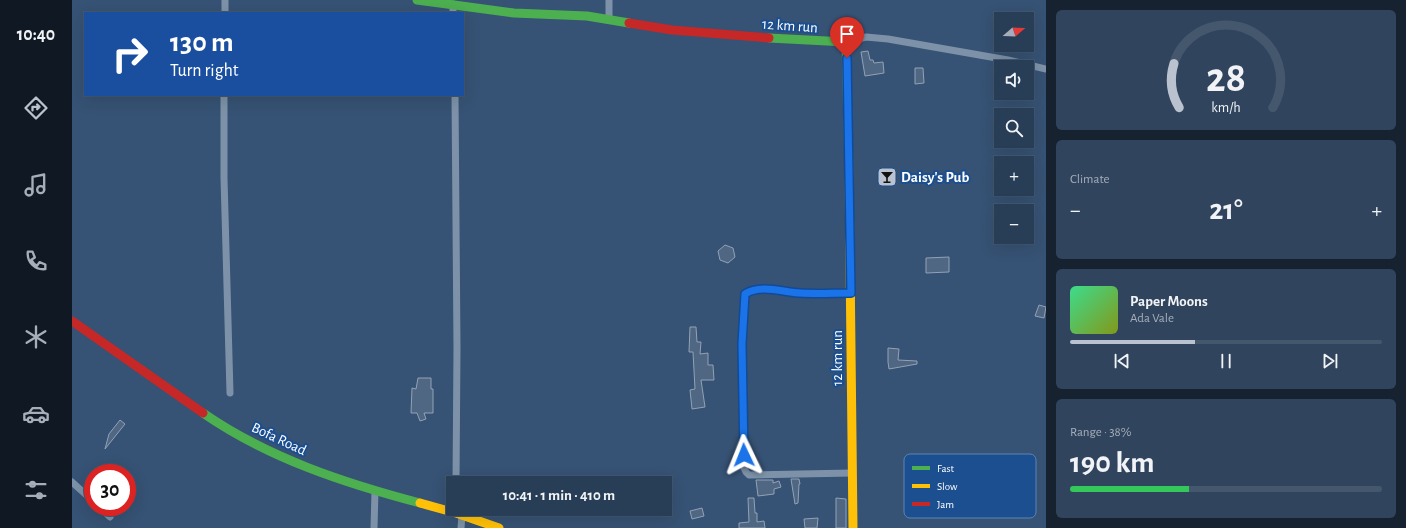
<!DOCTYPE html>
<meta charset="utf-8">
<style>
:root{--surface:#283e57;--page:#30455d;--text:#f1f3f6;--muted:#a5aeba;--line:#44576d;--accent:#b9c2ce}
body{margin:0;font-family:"Alegreya Sans",sans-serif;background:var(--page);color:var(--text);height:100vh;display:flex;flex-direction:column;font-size:15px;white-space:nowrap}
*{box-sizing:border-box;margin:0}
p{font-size:13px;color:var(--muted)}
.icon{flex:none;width:22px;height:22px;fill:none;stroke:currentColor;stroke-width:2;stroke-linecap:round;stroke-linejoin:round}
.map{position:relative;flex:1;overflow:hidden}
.details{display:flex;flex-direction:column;gap:10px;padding:10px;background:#162230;width:360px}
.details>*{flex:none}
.top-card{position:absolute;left:12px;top:12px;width:380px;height:84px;border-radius:0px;box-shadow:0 4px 16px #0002,0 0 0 1px var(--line);background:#1a4fa0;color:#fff;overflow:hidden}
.needle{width:26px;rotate:71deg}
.buttons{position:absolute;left:922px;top:12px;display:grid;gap:8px}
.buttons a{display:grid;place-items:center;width:40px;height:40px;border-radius:0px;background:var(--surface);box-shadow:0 4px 16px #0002,0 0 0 1px var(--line);font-size:20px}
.speed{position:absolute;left:12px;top:464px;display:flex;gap:8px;font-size:20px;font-weight:700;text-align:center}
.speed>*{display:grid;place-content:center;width:52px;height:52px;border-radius:50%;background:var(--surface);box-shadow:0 4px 16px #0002,0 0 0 1px var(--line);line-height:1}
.speed .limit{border:6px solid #d22;background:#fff;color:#111}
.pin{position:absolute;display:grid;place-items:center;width:34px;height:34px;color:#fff;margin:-41px -17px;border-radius:50% 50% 50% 0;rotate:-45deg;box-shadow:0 0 4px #0007}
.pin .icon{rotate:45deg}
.me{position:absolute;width:44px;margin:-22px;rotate:358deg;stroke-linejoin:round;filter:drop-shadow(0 0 3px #0008)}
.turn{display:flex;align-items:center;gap:14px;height:84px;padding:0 20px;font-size:18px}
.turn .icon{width:52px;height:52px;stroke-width:2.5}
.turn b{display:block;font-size:28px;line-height:34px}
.big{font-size:30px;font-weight:700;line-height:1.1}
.details .widget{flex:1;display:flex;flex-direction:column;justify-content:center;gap:6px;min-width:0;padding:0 14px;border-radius:6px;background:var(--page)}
.details .dial{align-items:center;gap:0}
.dial svg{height:104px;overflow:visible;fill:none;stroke:var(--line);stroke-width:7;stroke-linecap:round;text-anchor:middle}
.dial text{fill:var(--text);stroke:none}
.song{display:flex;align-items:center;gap:12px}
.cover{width:48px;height:48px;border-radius:6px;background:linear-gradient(135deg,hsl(150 70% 55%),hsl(70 70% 35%))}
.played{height:4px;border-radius:2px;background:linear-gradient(90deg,var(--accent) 40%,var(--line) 40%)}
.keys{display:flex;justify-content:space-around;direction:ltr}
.heat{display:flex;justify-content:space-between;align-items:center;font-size:22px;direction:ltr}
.charge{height:6px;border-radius:3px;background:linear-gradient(90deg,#34c759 38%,var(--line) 0)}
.trip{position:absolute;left:374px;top:476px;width:226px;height:40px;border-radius:0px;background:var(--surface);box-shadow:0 4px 16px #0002,0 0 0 1px var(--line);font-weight:700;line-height:40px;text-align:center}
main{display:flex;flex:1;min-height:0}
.dock{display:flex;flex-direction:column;width:72px;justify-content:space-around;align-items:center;background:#101923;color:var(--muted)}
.dock .icon{width:28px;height:28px}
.dock .on{color:var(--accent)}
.dock b{font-size:18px;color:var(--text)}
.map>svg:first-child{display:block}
.building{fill:#506783;stroke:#92a2b6}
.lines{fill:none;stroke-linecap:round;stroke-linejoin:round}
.street{stroke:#7d92a8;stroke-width:7}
.fast{stroke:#4caf50;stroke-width:9}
.slow{stroke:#ffc107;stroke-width:9}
.jam{stroke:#c62828;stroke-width:9}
.route-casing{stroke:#114b97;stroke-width:10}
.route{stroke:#1a73e8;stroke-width:7}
.labels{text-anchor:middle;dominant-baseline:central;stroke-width:4;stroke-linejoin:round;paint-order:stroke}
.street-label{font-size:15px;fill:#fff;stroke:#1b4f8f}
.poi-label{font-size:15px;font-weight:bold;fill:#fff;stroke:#1b4f8f;text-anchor:start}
.key{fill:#1b4f8f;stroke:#5f84b1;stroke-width:1}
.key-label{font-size:11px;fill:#fff}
</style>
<main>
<nav class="dock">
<b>10:40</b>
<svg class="icon on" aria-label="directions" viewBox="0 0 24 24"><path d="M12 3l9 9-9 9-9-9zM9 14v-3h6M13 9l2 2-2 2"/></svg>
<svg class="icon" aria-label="music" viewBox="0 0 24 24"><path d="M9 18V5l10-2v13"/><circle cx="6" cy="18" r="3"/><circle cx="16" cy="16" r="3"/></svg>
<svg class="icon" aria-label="phone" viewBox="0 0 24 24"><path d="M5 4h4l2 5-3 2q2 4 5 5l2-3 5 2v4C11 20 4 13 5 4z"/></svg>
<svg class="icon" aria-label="climate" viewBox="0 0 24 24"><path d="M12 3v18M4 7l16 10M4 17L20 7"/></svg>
<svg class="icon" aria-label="car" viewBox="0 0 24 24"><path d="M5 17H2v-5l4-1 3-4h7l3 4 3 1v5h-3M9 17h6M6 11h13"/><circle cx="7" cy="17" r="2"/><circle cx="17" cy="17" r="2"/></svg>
<svg class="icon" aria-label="filters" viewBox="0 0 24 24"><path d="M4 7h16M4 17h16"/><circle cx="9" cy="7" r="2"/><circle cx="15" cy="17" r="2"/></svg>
</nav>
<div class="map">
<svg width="974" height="528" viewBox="0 0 974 528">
<rect width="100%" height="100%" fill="#365274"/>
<!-- building -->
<path class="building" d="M796,51L798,60H801L802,63L811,62L812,73L793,76L789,52Z
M843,68H851L852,83L843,84Z
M653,245L661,248L663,257L656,263L648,260L646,251Z
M877,257V272L854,273V258Z
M967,305L974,307L972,318L963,316Z
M618,327H624L625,342H629L628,354L636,353V365H641L642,380H629L633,407L620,409L618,390L623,389L621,352H617Z
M816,348L827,349L826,360L845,361V364L817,369L816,362Z
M346,378H359V389H361V413H352L354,419L348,421L345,413H339L340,388L344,389Z
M48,420L53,424L33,449L37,434Z
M719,479H727L728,484H727L726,503L723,504Z
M684,480H701V483L707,481L709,487L702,489V494L686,496Z
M676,498H682L683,513H685V522L692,521L693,528H667V523L677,522Z
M764,498L774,499V528H764Z
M630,508L632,516L620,519L618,511Z
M746,518L745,528H733L732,519Z"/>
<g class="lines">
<!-- street -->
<path class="street" d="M153,0V13
M537,0V20
M381,4V13
M774,42L794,37L816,39L936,60L974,69
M152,95V178L158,393
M383,95L385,348L384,483
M779,293C762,293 745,294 728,293C711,292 688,284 673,294C667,351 671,410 672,468L674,472L677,475L780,473
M0,482L21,501
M27,507L38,517
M302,528L303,491
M389,528L390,515"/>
<!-- fast -->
<path class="fast" d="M345,0L442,13L515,16L557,23
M697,38L774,42L777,171
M131,413C196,458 272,483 348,503"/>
<!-- slow -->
<path class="slow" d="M777,171L781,528
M348,503L384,513L427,528"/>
<!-- jam -->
<path class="jam" d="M557,23L600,30L697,38
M0,321L131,413"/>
</g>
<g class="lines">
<!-- route casing -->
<g class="route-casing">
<path id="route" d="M672,455L670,344L673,294C688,284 711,292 728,293C745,294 762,293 779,293L775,58"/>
</g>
<!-- route -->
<use href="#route" class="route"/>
</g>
<!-- icons -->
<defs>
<g id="bar-square" transform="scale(1)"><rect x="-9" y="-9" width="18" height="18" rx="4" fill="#b9c2ce" stroke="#1b4f8f"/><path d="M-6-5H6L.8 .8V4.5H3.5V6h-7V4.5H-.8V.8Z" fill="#111"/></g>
</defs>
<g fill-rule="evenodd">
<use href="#bar-square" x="815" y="177"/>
</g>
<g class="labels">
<!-- street labels -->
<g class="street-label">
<text transform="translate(718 26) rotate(4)">12 km run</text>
<text transform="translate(765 358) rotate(-90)">12 km run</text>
<text transform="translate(207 439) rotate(25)">Bofa Road</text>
</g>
<!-- poi labels -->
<g class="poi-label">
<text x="829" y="177">Daisy's Pub</text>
</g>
</g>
<!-- legend -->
<rect x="832" y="454" width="132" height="64" rx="6" class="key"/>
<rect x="840" y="466" width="18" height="4" fill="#4caf50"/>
<rect x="840" y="484" width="18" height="4" fill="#ffc107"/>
<rect x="840" y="502" width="18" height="4" fill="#c62828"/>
<g class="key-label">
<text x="865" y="472">Fast</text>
<text x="865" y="490">Slow</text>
<text x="865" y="508">Jam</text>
</g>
</svg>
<div class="buttons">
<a><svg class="needle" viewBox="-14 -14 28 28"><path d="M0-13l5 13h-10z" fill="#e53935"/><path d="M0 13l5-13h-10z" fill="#a5aeba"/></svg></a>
<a><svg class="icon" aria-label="sound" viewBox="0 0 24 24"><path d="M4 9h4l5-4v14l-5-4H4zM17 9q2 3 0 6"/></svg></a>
<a><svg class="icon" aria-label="search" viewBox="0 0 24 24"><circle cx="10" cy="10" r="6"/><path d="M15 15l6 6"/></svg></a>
<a>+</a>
<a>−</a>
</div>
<div class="speed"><div class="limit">30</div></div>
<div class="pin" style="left:775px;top:58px;background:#d93025"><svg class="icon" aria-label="arrive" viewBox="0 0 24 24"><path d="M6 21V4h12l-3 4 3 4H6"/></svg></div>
<svg class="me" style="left:672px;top:455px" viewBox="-20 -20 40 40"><path d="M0-17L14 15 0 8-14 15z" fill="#1a73e8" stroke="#fff" stroke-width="4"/></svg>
<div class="trip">10:41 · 1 min · 410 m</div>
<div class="top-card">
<div class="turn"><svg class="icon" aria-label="right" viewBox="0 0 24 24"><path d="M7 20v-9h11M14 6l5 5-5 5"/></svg><div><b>130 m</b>Turn right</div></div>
</div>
</div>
<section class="details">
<div class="widget dial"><svg viewBox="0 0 100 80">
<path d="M14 69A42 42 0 1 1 86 69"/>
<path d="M14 69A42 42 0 0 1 10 35" stroke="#b9c2ce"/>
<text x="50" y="56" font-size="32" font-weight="700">28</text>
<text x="50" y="72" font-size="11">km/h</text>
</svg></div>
<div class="widget"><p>Climate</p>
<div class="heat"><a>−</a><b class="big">21°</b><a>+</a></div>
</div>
<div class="widget">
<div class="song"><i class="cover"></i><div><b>Paper Moons</b><p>Ada Vale</p></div></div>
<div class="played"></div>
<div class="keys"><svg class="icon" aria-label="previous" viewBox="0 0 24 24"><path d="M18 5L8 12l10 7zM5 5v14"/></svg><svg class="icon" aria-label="pause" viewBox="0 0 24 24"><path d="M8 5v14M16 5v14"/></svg><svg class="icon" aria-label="next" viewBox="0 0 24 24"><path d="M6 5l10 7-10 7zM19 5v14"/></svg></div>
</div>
<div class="widget"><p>Range · 38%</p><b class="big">190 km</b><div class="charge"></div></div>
</section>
</main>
